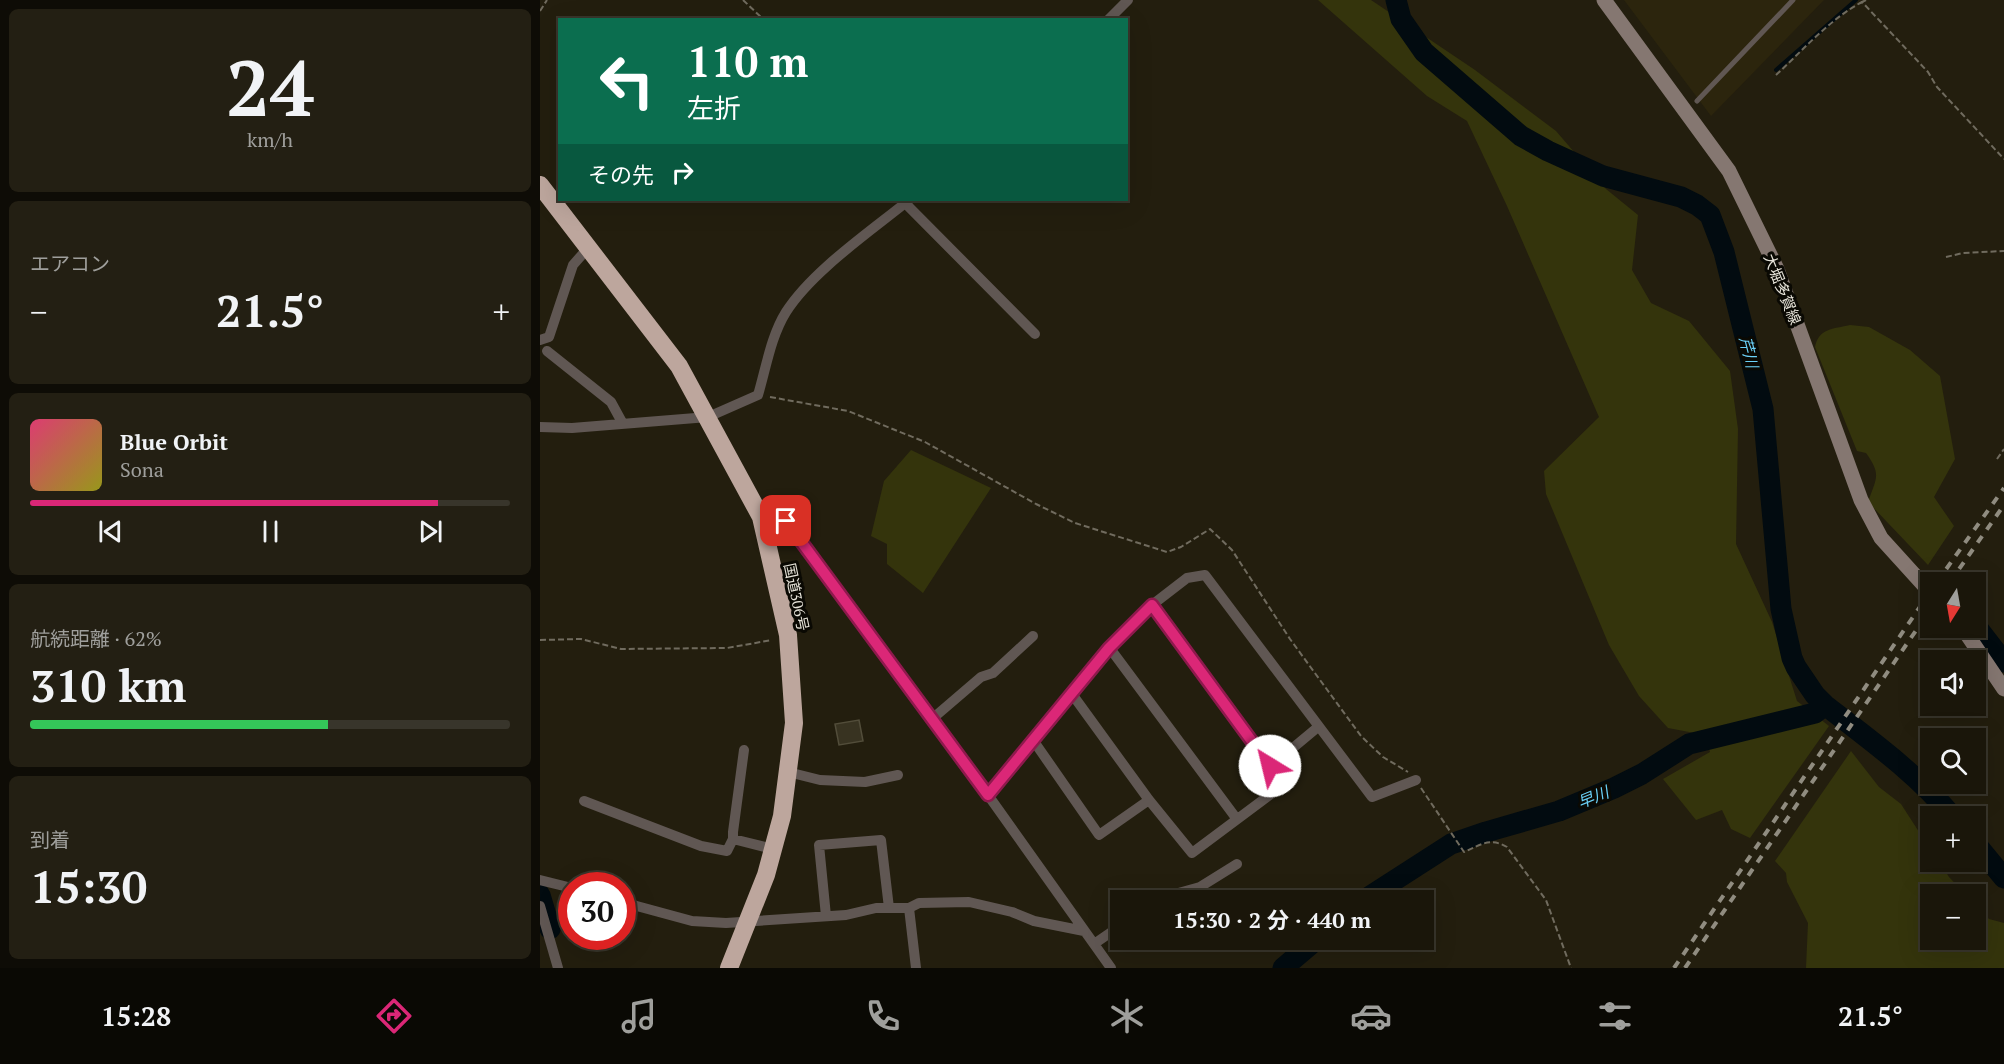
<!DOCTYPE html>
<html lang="ja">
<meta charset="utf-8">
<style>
:root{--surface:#1a160a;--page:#231f13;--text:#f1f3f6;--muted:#9f9f9c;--line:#38352b;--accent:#db2777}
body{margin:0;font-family:"PT Serif","Noto Sans JP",serif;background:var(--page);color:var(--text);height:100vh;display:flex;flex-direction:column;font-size:22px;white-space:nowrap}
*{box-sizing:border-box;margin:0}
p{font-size:20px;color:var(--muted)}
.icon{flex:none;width:33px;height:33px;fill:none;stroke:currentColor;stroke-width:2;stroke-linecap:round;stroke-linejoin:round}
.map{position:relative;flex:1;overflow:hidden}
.drawer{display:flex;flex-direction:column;gap:9px;padding:9px;background:#0e0c06;width:540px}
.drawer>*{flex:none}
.hud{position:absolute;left:18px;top:18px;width:570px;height:183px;border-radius:0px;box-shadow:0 6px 24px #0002,0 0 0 2px var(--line);background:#0b6e4f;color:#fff;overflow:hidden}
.needle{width:39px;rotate:191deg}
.tools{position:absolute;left:1380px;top:572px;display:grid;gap:12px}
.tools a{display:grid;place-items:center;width:66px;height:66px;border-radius:0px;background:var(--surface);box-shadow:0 6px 24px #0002,0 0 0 2px var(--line);font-size:30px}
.speed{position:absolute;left:18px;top:872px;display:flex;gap:12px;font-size:30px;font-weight:700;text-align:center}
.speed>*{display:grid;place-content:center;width:78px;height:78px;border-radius:50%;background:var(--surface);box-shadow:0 6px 24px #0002,0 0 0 2px var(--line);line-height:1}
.speed .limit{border:9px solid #d22;background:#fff;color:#111}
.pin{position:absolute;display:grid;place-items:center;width:51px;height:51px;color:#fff;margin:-26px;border-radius:12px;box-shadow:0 3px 9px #0006}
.me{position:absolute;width:66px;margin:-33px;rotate:324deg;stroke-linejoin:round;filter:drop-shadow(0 0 4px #0008)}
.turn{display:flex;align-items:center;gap:21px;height:126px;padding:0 30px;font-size:27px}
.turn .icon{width:78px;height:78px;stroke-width:2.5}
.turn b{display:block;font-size:42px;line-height:51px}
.then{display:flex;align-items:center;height:57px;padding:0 30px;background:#0003;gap:12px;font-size:22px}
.big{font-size:45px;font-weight:700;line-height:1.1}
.drawer .tile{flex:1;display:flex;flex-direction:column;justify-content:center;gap:9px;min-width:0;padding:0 21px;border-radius:9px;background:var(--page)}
.drawer .dial{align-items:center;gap:0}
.dial b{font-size:78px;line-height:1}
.song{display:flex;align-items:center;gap:18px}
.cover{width:72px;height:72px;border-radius:9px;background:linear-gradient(135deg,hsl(340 70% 55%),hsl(60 70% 35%))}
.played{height:6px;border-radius:3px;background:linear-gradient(90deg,var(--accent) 85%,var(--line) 85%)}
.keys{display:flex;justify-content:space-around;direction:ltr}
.heat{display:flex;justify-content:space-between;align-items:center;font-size:33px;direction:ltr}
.charge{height:9px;border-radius:4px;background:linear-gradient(90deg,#34c759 62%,var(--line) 0)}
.trip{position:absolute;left:570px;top:890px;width:324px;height:60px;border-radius:0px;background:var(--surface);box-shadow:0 6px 24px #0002,0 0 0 2px var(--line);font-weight:700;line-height:60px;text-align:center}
.tabs{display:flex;height:96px;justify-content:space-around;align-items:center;background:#0a0904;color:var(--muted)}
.tabs .icon{width:42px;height:42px}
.tabs .current{color:var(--accent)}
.tabs b{font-size:27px;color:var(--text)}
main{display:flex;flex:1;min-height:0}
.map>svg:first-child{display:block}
.built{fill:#2c250d}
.green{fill:#34340c}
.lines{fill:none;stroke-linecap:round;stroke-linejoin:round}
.stream{stroke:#020b10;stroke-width:4}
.river{stroke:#020b10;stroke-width:21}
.building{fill:#383321;stroke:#524d3a;stroke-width:1.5}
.path{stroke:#706b5e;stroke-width:2;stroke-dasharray:6 3;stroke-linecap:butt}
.lane{stroke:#605753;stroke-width:5}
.street{stroke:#605753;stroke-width:10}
.secondary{stroke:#857771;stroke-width:15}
.highway{stroke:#bda69d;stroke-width:18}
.rail{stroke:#908c80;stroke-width:4;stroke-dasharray:8 8;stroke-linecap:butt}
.route-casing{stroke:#8e194d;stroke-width:15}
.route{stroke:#db2777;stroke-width:10}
.labels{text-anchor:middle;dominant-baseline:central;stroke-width:6;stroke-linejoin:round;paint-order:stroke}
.street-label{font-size:15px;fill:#e6e3d9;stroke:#0a0903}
.water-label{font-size:16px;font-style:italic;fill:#6bd1f8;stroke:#0a0903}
</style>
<main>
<section class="drawer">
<div class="tile dial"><b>24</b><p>km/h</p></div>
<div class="tile"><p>エアコン</p>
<div class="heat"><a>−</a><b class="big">21.5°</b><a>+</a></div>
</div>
<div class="tile">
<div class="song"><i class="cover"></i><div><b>Blue Orbit</b><p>Sona</p></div></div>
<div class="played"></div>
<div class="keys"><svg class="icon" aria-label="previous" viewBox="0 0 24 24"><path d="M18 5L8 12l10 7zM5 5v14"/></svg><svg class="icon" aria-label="pause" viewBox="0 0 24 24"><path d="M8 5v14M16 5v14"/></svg><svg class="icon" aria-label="next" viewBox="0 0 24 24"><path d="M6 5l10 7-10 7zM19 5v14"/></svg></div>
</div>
<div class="tile"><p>航続距離 · 62%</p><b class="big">310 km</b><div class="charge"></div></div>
<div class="tile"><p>到着</p><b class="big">15:30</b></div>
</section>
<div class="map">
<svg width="1464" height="968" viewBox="0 0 1464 968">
<rect width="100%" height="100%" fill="#231e0e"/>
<!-- built -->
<path class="built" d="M1084,0H1284L1171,116Z"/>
<!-- green -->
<path class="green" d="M778,0H831L935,70L1016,131L1066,189L1098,215L1092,270L1111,303L1149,321L1190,371L1198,429L1196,544L1232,622L1257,701L1289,726L1210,838L1191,829L1182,810L1156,820L1123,779L1170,752L1165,735L1128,728L1099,696L1069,645L1006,494L1004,471L1059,417L967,206L927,121L887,96Z
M1310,325L1329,327L1370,350L1400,376L1415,459L1394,497L1414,526L1388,565L1328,502C1336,478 1342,475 1326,453L1317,451L1275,347C1279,328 1293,329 1310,325Z
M371,450L451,488L383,593L347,564V544L331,536L344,481Z
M1311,751L1339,787L1361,804L1390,849V861H1399L1409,877L1425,894H1390V939H1436V905L1449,919L1464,923V968H1266L1268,923L1247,882L1246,873L1235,861Z"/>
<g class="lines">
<!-- stream -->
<path class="stream" d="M1236,70L1316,0"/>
<!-- river -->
<path class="river" d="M856,0L861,19L884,52L981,136L1008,151L1063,176L1141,197L1157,205L1170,215L1184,252L1223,409L1241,609L1252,658L1256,667L1275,695L1285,705C1330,740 1376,773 1412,816
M1436,626L1464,662
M1436,844L1464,878
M0,895L10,929
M824,900L911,844L946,832L1019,811L1074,788L1102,774L1149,744L1275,713L1285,705
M743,968L777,939"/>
</g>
<!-- building -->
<path class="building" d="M319,720L323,741L299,745L295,724Z"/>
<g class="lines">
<!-- path -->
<path class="path" d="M203,0L224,20
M1326,0L1322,2L1388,72L1397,87L1464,159
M0,11L7,0
M1236,75C1263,50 1290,19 1322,2
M1406,257L1423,253L1464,251
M230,397L308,411L385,442L496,504L535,523L627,552L641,547L670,529L692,550L750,639L821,736L843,757L868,772
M1457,459L1464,449
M0,640L41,639L81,649L187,648L232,640
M881,788L924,852C940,845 950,837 967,847L1006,900L1031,968"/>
<!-- lane -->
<path class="lane" d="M1157,101L1253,0"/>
<!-- street -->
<path class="street" d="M568,20L588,0
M365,203L495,334
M0,340L9,337L33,265L48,248
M7,351L71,402L83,424
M0,427L32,428L168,417L218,395C226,368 231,336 246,312C272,271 331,231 369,200
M221,517L246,521L448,795L571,968
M569,647L696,818
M532,694L609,800L652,853L743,785L612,605
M392,719L441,677L453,673L493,636
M493,740L559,835L609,800
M730,767L778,727
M248,772L280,780L325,782L358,775
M448,795L569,647L612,605L647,578L665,575L832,797L876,780
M44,801L161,846L187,851L193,839L233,849
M193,839V832L204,750
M0,880L32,888
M619,900L624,897L660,887L697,864
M82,902L152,921L186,923L306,915L336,908H369L379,903L429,902L472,912L494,921L544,931
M0,906L18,968
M369,908L376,968
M286,916L279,845L341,840L349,908
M554,944L580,926"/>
<!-- secondary -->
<path class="secondary" d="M1064,0L1189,171L1237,269L1321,500L1341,538L1390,592
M1422,627L1464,689"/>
<!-- highway -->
<path class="highway" d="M0,185L139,366L221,517L248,635L254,723L242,816L226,875L189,968"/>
<!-- rail -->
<path class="rail" d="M1397,582L1464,488
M1410,582L1464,505
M1134,968L1390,592
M1145,968L1390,610"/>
</g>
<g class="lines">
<!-- route casing -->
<g class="route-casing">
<path id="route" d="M246,521L448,795L569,648L612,605L730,766"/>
</g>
<!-- route -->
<use href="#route" class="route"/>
</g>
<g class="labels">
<!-- street labels -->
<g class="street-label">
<text transform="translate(1243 289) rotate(68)">大堀多賀線</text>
<text transform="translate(257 597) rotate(78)">国道306号</text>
</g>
<!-- water labels -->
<g class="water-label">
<text transform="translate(1209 352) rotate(76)">芹川</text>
<text transform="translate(1053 797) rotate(-22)">早川</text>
</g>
</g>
</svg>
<div class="tools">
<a><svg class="needle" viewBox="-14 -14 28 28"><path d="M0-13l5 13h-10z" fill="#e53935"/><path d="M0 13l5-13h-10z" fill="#9f9f9c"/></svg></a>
<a><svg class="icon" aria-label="sound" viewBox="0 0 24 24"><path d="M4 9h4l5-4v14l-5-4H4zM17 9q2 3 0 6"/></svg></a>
<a><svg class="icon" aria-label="search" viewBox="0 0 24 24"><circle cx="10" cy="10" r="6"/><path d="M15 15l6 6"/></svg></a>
<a>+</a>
<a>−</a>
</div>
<div class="speed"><div class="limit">30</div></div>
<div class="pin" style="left:246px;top:521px;background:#d93025"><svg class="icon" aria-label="arrive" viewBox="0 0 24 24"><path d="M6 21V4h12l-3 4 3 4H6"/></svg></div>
<svg class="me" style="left:730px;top:766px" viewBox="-20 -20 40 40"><circle r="19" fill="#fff"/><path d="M0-13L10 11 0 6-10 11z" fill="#db2777"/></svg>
<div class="trip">15:30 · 2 分 · 440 m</div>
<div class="hud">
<div class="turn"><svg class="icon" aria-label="left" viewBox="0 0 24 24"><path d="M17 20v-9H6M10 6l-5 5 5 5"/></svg><div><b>110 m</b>左折</div></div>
<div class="then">その先<svg class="icon" aria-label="right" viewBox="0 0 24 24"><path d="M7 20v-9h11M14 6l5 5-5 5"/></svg></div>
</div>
</div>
</main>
<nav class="tabs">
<b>15:28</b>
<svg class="icon current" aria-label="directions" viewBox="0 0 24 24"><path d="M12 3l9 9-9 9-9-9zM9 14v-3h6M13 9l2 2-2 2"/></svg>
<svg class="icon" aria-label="music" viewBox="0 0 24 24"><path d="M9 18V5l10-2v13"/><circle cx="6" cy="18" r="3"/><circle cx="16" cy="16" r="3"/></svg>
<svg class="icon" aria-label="phone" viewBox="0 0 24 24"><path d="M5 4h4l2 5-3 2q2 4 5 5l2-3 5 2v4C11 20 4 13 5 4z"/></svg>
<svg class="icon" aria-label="climate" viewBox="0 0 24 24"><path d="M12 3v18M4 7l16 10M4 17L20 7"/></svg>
<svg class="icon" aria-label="car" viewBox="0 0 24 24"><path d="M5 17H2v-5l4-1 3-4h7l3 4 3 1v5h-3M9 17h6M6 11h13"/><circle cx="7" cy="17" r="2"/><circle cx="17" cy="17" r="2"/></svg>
<svg class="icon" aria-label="filters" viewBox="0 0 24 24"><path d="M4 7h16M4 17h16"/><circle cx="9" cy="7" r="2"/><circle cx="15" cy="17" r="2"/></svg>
<b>21.5°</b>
</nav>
